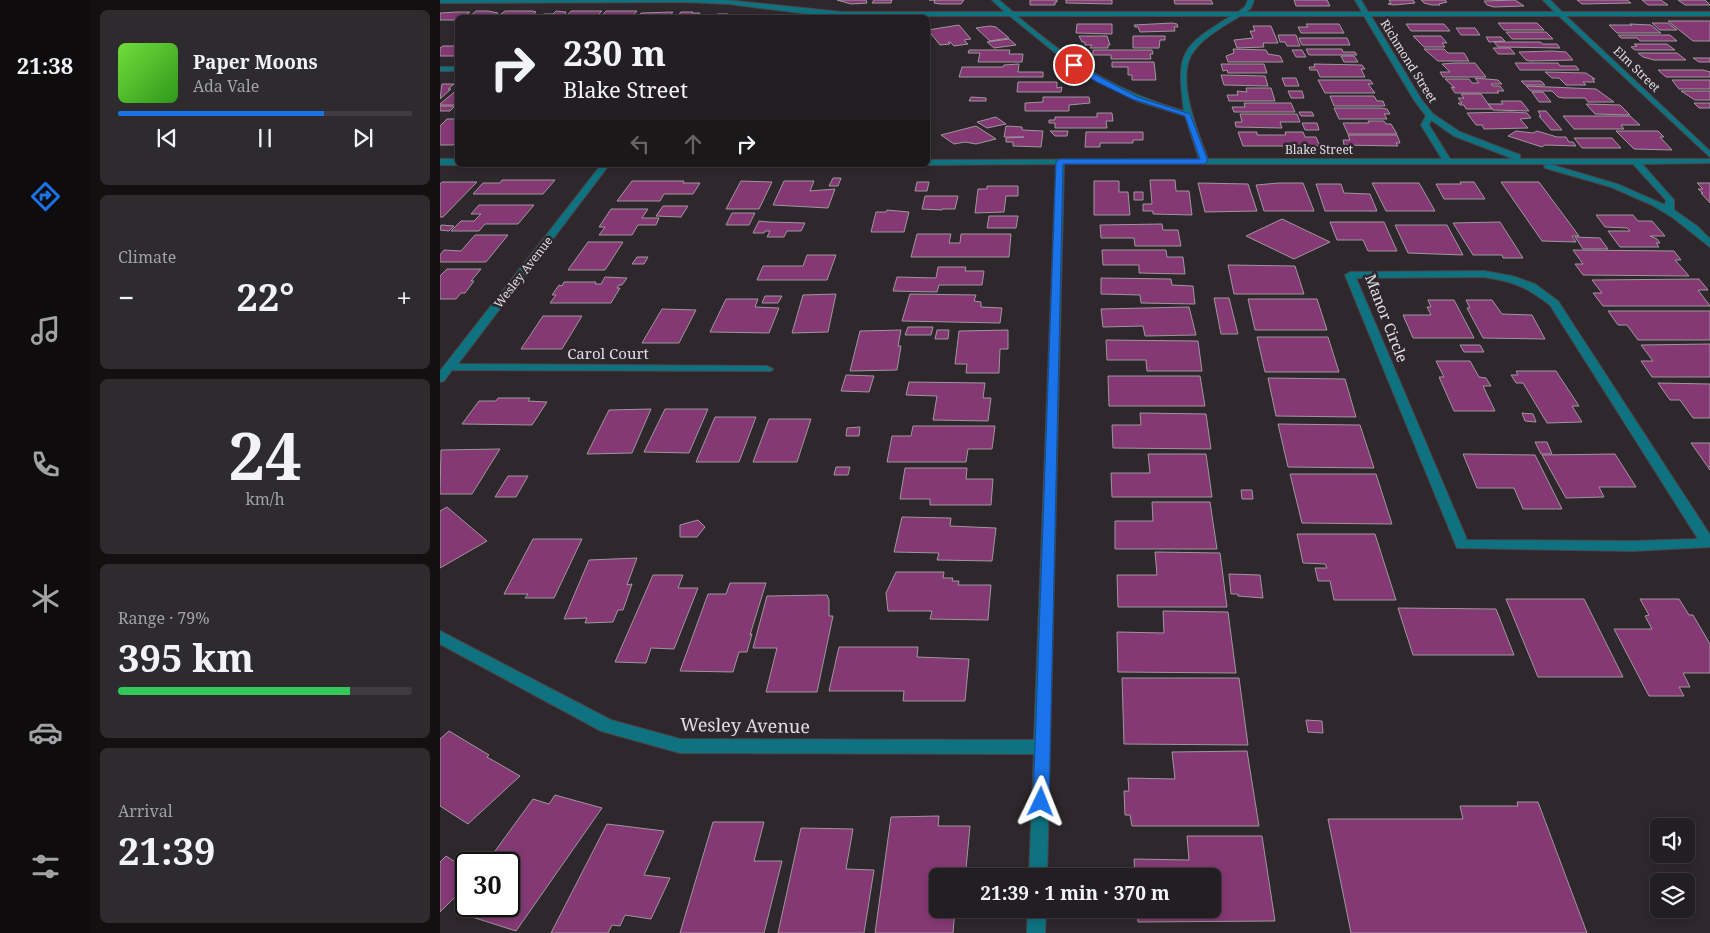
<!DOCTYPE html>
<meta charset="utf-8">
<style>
:root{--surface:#221e21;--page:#2e2b2e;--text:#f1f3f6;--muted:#a2a2a5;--line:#3f3c3f;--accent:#1a73e8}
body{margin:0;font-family:"Noto Serif",serif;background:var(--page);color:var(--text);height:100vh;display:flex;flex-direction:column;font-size:19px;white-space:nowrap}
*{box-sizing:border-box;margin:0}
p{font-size:16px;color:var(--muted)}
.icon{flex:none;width:28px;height:28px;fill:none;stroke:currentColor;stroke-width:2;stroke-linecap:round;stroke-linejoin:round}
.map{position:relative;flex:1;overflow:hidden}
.side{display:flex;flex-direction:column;gap:10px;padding:10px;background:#131012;width:350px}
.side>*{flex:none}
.top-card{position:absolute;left:15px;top:15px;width:475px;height:152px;border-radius:8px;box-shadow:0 2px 8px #0003,0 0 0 1px var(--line);background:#221e21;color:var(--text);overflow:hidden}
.buttons{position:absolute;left:1210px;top:818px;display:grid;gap:10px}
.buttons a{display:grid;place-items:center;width:45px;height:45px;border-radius:8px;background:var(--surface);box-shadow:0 2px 8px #0003,0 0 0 1px var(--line);font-size:25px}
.speed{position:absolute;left:15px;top:852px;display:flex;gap:10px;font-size:25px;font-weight:700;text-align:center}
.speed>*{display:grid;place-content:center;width:65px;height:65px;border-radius:50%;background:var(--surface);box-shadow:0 2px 8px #0003,0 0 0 1px var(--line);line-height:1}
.speed .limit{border:2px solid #111;border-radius:8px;background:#fff;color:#111}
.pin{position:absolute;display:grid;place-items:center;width:42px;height:42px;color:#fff;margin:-21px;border:2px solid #fff;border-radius:50%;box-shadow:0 1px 5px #0007}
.me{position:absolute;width:55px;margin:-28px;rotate:2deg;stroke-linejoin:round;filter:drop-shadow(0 0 4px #0008)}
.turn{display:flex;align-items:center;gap:18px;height:105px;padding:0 25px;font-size:22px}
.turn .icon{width:65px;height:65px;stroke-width:2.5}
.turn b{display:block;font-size:35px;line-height:42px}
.lanes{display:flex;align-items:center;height:48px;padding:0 25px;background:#0003;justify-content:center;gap:25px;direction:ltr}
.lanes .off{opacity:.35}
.big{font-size:38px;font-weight:700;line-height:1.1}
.side .widget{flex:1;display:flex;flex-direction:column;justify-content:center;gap:8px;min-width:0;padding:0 18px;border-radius:8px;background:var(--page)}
.side .dial{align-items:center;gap:0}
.dial b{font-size:65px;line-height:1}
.song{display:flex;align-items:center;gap:15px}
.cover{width:60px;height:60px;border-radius:8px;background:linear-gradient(135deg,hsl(100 70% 55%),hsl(110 70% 35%))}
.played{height:5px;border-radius:2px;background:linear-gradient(90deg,var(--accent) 70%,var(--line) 70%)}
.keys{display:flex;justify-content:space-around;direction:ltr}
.heat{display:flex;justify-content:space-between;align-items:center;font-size:28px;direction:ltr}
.charge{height:8px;border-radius:4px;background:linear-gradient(90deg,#34c759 79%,var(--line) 0)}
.trip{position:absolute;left:489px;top:868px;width:292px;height:50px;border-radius:8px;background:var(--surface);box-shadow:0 2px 8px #0003,0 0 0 1px var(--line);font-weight:700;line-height:50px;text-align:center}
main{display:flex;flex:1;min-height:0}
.tab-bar{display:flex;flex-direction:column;width:90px;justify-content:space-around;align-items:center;background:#0e0c0d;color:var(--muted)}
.tab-bar .icon{width:35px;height:35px}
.tab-bar .selected{color:var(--accent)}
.tab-bar b{font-size:22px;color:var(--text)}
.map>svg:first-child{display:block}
.building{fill:#843974;stroke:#9e979c}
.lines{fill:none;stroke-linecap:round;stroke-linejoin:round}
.minor-casing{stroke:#4b4549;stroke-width:2}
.minor{fill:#0e7280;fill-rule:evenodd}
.route{fill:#1a73e8;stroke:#114b97}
.labels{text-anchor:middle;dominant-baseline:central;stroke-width:5;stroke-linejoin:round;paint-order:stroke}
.far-street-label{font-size:12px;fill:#e1dde0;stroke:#2e282c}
.street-label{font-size:15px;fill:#e1dde0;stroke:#2e282c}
.near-street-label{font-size:18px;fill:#e1dde0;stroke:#2e282c}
</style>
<main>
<nav class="tab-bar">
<b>21:38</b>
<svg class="icon selected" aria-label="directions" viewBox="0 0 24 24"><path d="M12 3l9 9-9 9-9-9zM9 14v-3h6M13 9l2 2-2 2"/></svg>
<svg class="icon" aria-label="music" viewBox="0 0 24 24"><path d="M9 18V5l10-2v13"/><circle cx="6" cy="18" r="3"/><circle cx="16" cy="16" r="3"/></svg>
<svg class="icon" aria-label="phone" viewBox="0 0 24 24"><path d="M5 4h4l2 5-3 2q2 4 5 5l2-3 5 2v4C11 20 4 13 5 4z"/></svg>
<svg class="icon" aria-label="climate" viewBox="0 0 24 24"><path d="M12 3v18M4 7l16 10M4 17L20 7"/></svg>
<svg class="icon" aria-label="car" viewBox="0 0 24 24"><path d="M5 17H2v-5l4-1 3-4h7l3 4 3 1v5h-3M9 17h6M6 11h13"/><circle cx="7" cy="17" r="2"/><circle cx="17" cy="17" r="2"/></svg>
<svg class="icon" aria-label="filters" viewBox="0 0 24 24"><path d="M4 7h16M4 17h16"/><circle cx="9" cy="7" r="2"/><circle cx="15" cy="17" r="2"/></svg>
</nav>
<section class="side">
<div class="widget">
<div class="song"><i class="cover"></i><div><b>Paper Moons</b><p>Ada Vale</p></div></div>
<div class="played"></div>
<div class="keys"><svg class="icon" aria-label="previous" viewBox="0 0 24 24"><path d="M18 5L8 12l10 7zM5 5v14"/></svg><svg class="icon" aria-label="pause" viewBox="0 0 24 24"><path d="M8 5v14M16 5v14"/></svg><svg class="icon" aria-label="next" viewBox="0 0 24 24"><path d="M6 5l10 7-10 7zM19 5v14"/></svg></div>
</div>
<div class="widget"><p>Climate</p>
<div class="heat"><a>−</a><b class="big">22°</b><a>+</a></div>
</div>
<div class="widget dial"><b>24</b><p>km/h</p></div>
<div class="widget"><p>Range · 79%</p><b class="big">395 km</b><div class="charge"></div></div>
<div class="widget"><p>Arrival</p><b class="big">21:39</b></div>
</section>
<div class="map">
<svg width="1270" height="933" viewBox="0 0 1270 933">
<rect width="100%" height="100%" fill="#2e282c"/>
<!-- building -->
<path class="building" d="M397,0H426L427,3L411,4Z
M434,0H452L451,3H432Z
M489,0H524L521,4H500L494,3L495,0Z
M590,0H617V2H615V5H590Z
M626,0H672V4L626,3Z
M734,0H771L773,4H735Z
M854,0H887L890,6H856Z
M949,0H973L975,3L954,5L948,4L951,3Z
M981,0H1005L1007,2L999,4L1000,5H992L984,3Z
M1075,0L1084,6L1054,7L1047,5L1044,1Z
M1137,0H1187L1191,3L1142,4Z
M1202,0H1221L1228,5H1208Z
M1238,0H1265L1270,5H1245Z
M36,11H48L58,13L52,18H28Z
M65,11H93L96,12L90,18L57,17Z
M116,11L126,12L124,18H96L104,14H113Z
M131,11H162L155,18H125Z
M166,11H197L191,18H160Z
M17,12H30L22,18H18V20H0V13Z
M233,12L228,18H197L201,13Z
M241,12H253L252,13H260L257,18H236Z
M277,14H288L287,16H305L304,18H274Z
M1228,21H1270V41H1253Z
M732,23L737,24L738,27H734L735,31L700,32L698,27H695L694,25Z
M1058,23H1097L1104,30H1064Z
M1212,23H1228L1237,30H1220Z
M637,24H672V34L636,33Z
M866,24H899L904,33H861L858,27H868Z
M966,24H1004L1010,31H971Z
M1190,24L1211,25L1221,33H1177L1169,25H1192Z
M519,25L531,39L524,40L528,44L514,46L510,42H508L510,44L500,45L488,30Z
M550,26L556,27L569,38L550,41L536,28Z
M813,26H831L838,43H823L824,47L797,48L794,40L813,38L810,31H815Z
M1016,28H1035L1040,35H1021Z
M1066,32H1106L1113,39H1072Z
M838,35H856L860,46H847L845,42H840Z
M1178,35H1230L1237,41H1200L1197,38H1181Z
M639,36H667L670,45H668V48H650L652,45H645V42H642Z
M693,36H725V40H720L719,48H693Z
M973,36H1001L1007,43H1002L1005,47H984Z
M1046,37H1061L1065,41L1049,42Z
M859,38H907L910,45H862Z
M569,39L576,45L554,48L547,42Z
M1054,42H1100L1103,44H1117L1120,48L1058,47Z
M1194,44H1227L1235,50H1195L1191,47L1197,46Z
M3,46H18V56H0V48Z
M1053,48H1070L1075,54H1058Z
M793,49L826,50L828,54L840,56L843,62H788L786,56L794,53Z
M866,49H902L903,52H915L917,55H869Z
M984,49H1004L1008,53H1024L1029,61H998Z
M529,50H570L569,54H583L582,62H538L540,53H528Z
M653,50H712L713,54H710L711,59H671V55H653Z
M852,50H862L866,57H856Z
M1112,51L1126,52L1133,60L1090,61L1086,60L1079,52Z
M1198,53H1237L1246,60H1214L1203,57Z
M901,56H914L918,62H904Z
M1253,58H1270V62H1259Z
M672,62H714L716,80H692V75H688V67H672Z
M1015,63H1035L1046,77H1003L1000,72H1010L1002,64Z
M1075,63H1118L1120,66H1136L1139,70H1080Z
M579,64L578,72H603V77H519L522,67H563L564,65Z
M781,64H824L827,73H788L787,70L783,71Z
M874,64L922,65L925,69H921L925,77H880L877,70H870L869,67H875Z
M1218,70H1263L1270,72V77H1226Z
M1105,72L1146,73L1155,79H1152L1155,82H1143L1146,85H1126L1119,78H1112Z
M781,75L825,76L828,86L784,85Z
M842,78H856L859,86H845Z
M1035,78L1058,80L1062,84H1051L1053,86H1060L1064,91H1057L1059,93H1015L1011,87L1015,88L1005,79H1029L1032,83H1039Z
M878,80H930L933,84H928L935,93H885Z
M1232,80H1270V89H1239Z
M1081,81H1101L1105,85H1085Z
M578,82H617V88L622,87L621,92H577Z
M2,84H14L8,89H11L0,99Z
M1086,86L1156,89L1174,102H1148L1145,98H1123L1118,97L1112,91H1091Z
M806,88H831L835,101H789L787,95H798L797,91L807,92Z
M18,89V105H0V104Z
M848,91H862L864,98H851Z
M1241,91H1270V100H1255Z
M1092,92H1103L1111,102H1099Z
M1021,94H1041L1052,109H1026L1024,105H1020L1018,103H1022L1018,98H1024Z
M890,96H934L937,101H943L945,106H894Z
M531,97L546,98V101H529Z
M603,97H649L650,103L629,105V111H585V103L603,102Z
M1061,101H1081L1089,111L1053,110L1048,104H1063Z
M804,103H851L855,112H794L792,107H805Z
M1254,103H1270V108H1259Z
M1146,104L1180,105L1190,115L1155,114Z
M0,106H15L10,111H0Z
M894,108H941L947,109L950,114H944L947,119H899Z
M1098,111H1106L1122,130H1111L1099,116H1101Z
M859,112H872L874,116H861Z
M1071,112L1087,113L1091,118L1080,119L1088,128L1044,129L1042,125H1036L1027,113Z
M657,113H672L673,121H666L667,128H615V123H609V120H615V117H657Z
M800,114H857L860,122H840L842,128L796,127L795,122H802Z
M1123,116H1190L1200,125H1181L1184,129H1134Z
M556,117L566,124L547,128L537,122Z
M7,119H18V141L13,145H0V126Z
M928,121H944L946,124H951L957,134H908L903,123H929Z
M862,123H877L879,130H865Z
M536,126L556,139L536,144L525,142L514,144L501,135Z
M566,126L582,127V130L603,131L601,147L573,146V142H566V138L584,137H564Z
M610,131H628L627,136H615Z
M1076,131L1093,133L1097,131L1117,137H1126L1129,142H1133L1136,146L1105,145L1102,147L1068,136Z
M1176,131H1218L1224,137H1220L1232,150L1194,149Z
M646,132H703V140H693V143H660V147H645Z
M798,132H817V135H846L845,132H863L865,137H876L880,146H803Z
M908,135H957L960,143H956L958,146L904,145L903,140H910Z
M1134,138H1172L1181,148H1142Z
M393,178H401L398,186H389Z
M62,180H115L103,194H33L43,183H60Z
M710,180H735L736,191H749L752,215L713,214V211H703V204H712Z
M192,181H244L243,183H260L253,194H224L220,201H177Z
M301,181L332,182L319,209H286Z
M344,181H374L370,191L395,189L388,208L333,205Z
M654,181H679V192H688L690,215H654Z
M2,182H37L3,217H0V184Z
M477,182H489L487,191H475Z
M1020,182H1034L1045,199H1004L996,184H1021Z
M1061,182H1099L1139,236H1132L1136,242L1102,241Z
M758,183L808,184L817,211L765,212Z
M839,183H863L874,211H824L816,185Z
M932,183H979L995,211H946Z
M1257,183H1270V203L1261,193H1263L1258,189H1263Z
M876,184H901L904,193L930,194L937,211H885Z
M547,186H578V196H566L564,212L535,213L538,189H547Z
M694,192H703V200H694Z
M485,196H518L515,209H502V210L482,209Z
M39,205H94L78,224H45L39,231H11L21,221H34L41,214H31Z
M223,206H248L241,217L216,216Z
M171,209H208L202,218H219L216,225H198L192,235H159L165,227H159Z
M447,210L469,212L464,232H431L436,212H446Z
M292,213H315L309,225H286Z
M1156,215H1193L1198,221H1212L1225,236H1210L1217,239L1220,243H1216L1219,247H1180L1168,231H1190L1187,228L1165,227Z
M549,216H578L576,228H547Z
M842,219L890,242L854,259L806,236Z
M319,221L329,222L365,223L361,231H347L344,237H327L330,231H325L324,233H313Z
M890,222H944L957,251H928L923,240H897Z
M1060,222L1083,258H1063L1062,255H1033L1013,223Z
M722,224L723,230H738L741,246H695L694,238H661L660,225Z
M1,225L14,226L9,231L0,230Z
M955,225H1007L1023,255L968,253Z
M477,234H511L509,243H520L521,234H571L569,257H471Z
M35,235H68L46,262H0V255L4,250L21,251Z
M1135,237L1160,238L1168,249H1143Z
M148,242H183L165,270H128Z
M662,250H726L727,257H743L745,274L699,273V265H663Z
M1133,250L1234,251L1241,260H1235L1249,276L1143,275L1135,264H1143Z
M367,255H396L387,280H317L323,266H363Z
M197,257H208L204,264H192Z
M788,265L855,266L864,294H794Z
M498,267H526L525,271H544L542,285H499L497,292L453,291L457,277L496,278Z
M7,269H41L31,281H34L25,293H21L16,299H0V276Z
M165,277L187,278L182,285H179L177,288H180L171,303H110L116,295H112L119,285L122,286L124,282H156L155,284H161Z
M661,278L731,279L732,285L753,286L755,304L701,303L700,295L661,294Z
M1259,279L1268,290H1258L1270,306H1163L1153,293H1162L1152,280Z
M396,294L388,332L352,333L363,295Z
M470,294L536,295L534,301L541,302V307L562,308L560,323L462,321Z
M325,296H342L338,303H322Z
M774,298H789L798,334H781Z
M286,299H318L315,307L339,308L329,333L270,332Z
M808,299H877L887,330H815Z
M988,300H1014L1034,338H973L963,315H991L987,307H991Z
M1026,300H1052L1062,314L1092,315L1105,339L1043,338L1027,308H1030Z
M749,307L756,335L705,336L703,326L663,327L661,309Z
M222,309L256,310L239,343H202Z
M1168,311H1270V340H1198L1187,325H1178Z
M103,316H142L122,349H81Z
M468,327H493L491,335H465Z
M461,330L458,346H461L457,370L410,371L420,331Z
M497,330H509L508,339H495Z
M568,330V349H560L559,373H526L527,364H515L519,331Z
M817,337H888L899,372H825Z
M666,340L758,341L762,371H707L706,360H667Z
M1270,344V377H1212L1201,361H1213L1201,345Z
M1020,345H1040L1044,352H1024Z
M996,361H1030L1039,377L1046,378L1051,386H1043L1055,411H1014L999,377H1004Z
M1076,371H1116L1139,406H1132L1142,422L1107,423L1083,383H1076L1071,375H1078Z
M406,375L434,376L429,392L401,391Z
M668,376H760L765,406H669Z
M828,378L905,379L916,417L836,416Z
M469,382L545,383L543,398H551L548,421L493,420L497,396L466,395Z
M1218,383L1270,384V418H1253L1240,400H1230Z
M58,398H90L88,401L107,402L92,425L22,424L39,401H56Z
M211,409L192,453L147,454L169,410Z
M225,409H268L249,453L204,452Z
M700,413L766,414L771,449L673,448L672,425H701Z
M1082,413L1093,414L1096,422L1085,421Z
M275,417H316L299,462H256Z
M329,419H371L357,462H313Z
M838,424L920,425L934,468L848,467Z
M473,426H555L552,449H528L526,462H447L452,436H471Z
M420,427L419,436H406L407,428Z
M1095,442H1107L1112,454H1101Z
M1251,443H1270V470Z
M60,449L32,494H0L1,450Z
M708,454H766L772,497H672L671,473H710Z
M1023,454L1095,455L1122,509H1083L1074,488H1037Z
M1175,454L1196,487H1159L1164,497L1126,498L1102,455Z
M396,467H410L408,475H394Z
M465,468H527L526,479H553L551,505H490V499H460Z
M850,474H936L952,524L862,523Z
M68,476H88L76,497H55Z
M801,490H812L813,499H802Z
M712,502H770L777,549H675V521H713Z
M7,507L47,541L0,568V511Z
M462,517L511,518L510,526L556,528L552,561L497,560L499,553L454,552Z
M258,520L265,527L257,537H240V525Z
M857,534H935L956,600H894L890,581H878L875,568H887L885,564L863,563Z
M93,539H142L114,598H85L88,594H64Z
M715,552L780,553L787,607H678L677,575H717Z
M197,558L187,585L192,584L183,610H178L173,622L145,623L147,618L124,619L149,560Z
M456,572H504L503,578H513L512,581H519L518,585H551L548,620L490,619L492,611H448L446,593Z
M789,574L820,575L823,598L798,596V594H791Z
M213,575H243L238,588H258L234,649L211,648L206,663L175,662Z
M290,583H326L310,635L312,634L307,652H299L293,672L240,671L268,594H286Z
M387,595L389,600V616H393L377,692H326L337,648H313L327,596Z
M1066,599H1144L1183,677H1098Z
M1200,599H1239L1249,615H1253L1270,644V673H1243L1250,687H1239L1244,696H1209L1174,629H1212L1205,616L1209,615Z
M958,608L1056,609L1074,655H973Z
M723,611L788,612L796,673L678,672L677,632L724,633Z
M399,647H478L477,657L529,659L525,701H463L464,691H389Z
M682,678H799L808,745L684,744Z
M866,720L882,721L883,733L868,732Z
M9,731L49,755L47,757L80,776L28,824L0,806V739Z
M807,751L819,826H692L690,815H685L684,791H689L688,778L735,779L732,752Z
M115,795L162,808L76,931L29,916L36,906H69V864H49L50,858L93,799L109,804Z
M1077,802H1098L1147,933H911L888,819H1023L1020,806H1078Z
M499,816L498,826H530L526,869H518L517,876H498V909H515L513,933H435L451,817Z
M273,822H324L314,861H342L324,933H240Z
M167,824L224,831L204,875L230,878L211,919L185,915L180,926L172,925L168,933H111Z
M361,828L413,829L406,869L434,870L424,933H338Z
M747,836H822L835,921L698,922L697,909H772V876H695L694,859L749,860Z
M6,856L26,869V886L0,912V862Z"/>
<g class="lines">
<!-- minor casing -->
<g class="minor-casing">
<path id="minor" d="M0,0H286L402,12H565L552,0H559L573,12H798L805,7L808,0H814L811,8L806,12H922L915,0H921L928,12H1115L1103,0H1110L1122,12H1270V16H1126L1270,151V157L1119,16H931L981,99L993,114L1020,132L1080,155V159H1270V163L1202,164L1234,200V210L1257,226L1270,239V247L1232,217L1212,205L1171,187L1105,168L1104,166L1107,164H624L607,876H589L594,754L240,753L161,731L0,644V631L171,720L240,739L594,740L616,164L488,165V160L759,159L745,116L697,101L653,79L618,55L570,16H402L369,14L289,4L245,2L0,3ZM577,16H791C741,47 736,52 744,111C674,91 632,62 577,16ZM800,16H924L974,100L986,116L981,125L1002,159H768C758,133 734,76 754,51C765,36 784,26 800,16ZM991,120L1014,136L1074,159H1010L989,125ZM1109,164H1193L1226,200L1225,205L1177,184Z
M0,67H18V71H0Z
M0,159H18V165H0Z
M161,165H169L18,364L327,366L333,369L331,371L12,370L4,381L0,382V371Z
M1044,271L1072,276L1095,284L1118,301L1270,535V547L1193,551L1017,548L905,275L910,272ZM1044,277C1075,282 1085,286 1110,305L1258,539L1193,541L1027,540L916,278Z
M588,909H606L605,933H587Z"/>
</g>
<!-- minor -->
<use href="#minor" class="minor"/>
</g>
<!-- route -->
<path class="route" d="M634,63L697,97L750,114L768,161L764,164H623L609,802L606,807L601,809L595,807L593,802L616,162L620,159H760L745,116L692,99L657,82L632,67L631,65Z"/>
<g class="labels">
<!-- far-street labels -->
<g class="far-street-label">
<text transform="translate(969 61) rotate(58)">Richmond Street</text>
<text transform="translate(1197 69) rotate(44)">Elm Street</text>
<text x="879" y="149">Blake Street</text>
<text transform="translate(83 272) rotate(-52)">Wesley Avenue</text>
</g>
<!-- street labels -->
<g class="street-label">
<text transform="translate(947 318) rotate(69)">Manor Circle</text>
<text x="168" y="353">Carol Court</text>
</g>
<!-- near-street labels -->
<g class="near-street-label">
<text transform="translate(305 725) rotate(1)">Wesley Avenue</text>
</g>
</g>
</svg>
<div class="buttons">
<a><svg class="icon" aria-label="sound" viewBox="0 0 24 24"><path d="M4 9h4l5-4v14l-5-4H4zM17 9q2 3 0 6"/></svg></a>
<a><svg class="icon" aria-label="layers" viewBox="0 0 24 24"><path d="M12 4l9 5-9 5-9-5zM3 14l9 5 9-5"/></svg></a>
</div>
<div class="speed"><div class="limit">30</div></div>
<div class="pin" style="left:634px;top:65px;background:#d93025"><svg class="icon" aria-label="arrive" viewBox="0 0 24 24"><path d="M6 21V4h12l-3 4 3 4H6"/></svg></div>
<svg class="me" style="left:601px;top:802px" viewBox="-20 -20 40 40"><path d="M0-17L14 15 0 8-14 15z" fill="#1a73e8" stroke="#fff" stroke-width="4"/></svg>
<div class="trip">21:39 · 1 min · 370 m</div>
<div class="top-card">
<div class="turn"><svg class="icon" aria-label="right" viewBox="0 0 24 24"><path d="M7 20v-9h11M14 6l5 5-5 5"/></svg><div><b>230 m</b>Blake Street</div></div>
<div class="lanes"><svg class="icon off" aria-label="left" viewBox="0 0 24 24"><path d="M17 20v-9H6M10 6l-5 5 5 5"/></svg><svg class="icon off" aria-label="ahead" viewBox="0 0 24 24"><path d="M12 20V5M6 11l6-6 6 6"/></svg><svg class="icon" aria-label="right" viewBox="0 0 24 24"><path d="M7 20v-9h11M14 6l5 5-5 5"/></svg></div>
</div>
</div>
</main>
